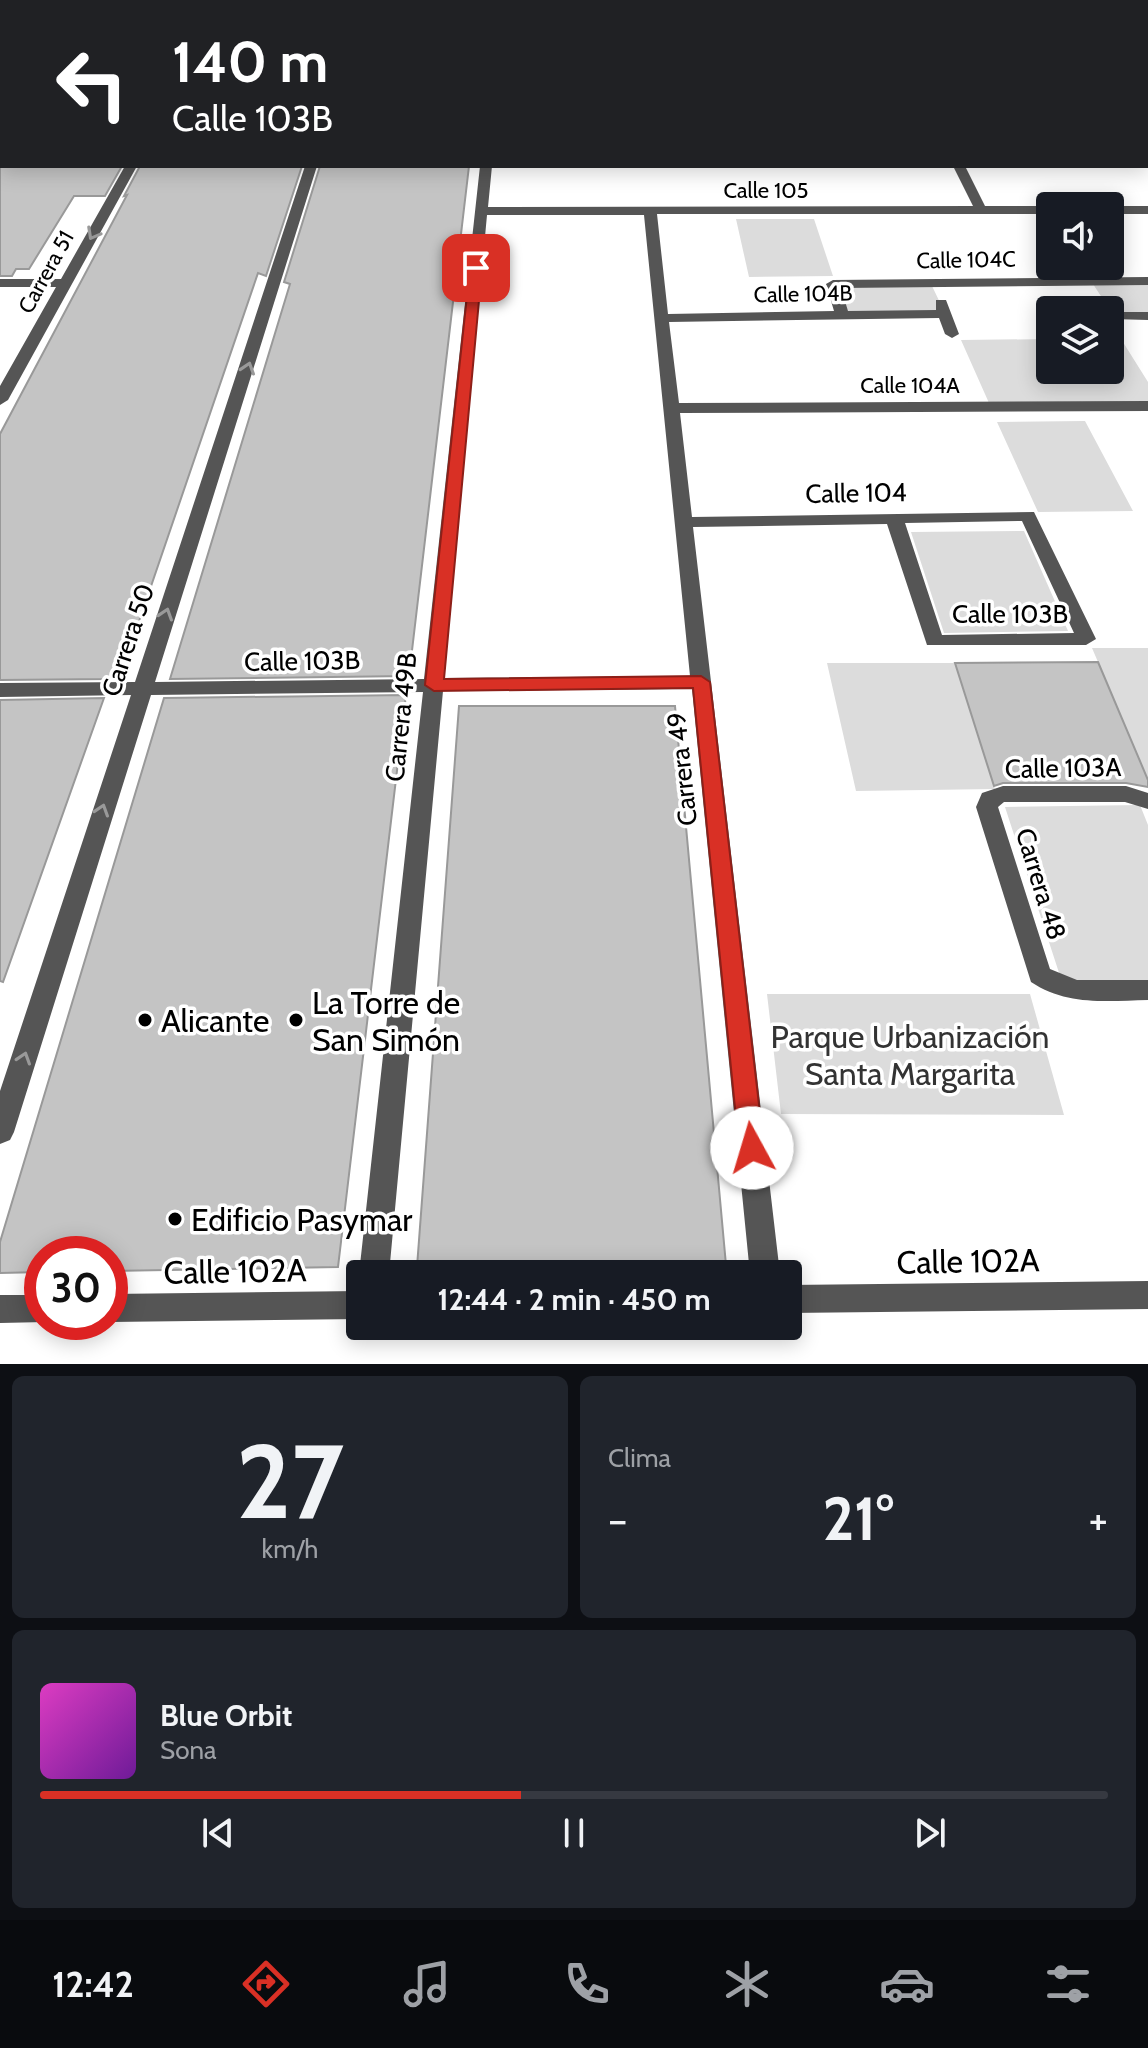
<!DOCTYPE html>
<html lang="es">
<meta charset="utf-8">
<style>
:root{--surface:#171b24;--page:#20242c;--text:#f1f3f6;--muted:#9ea1a6;--line:#363941;--accent:#d93025}
body{margin:0;font-family:Cabin,sans-serif;background:var(--page);color:var(--text);height:100vh;display:flex;flex-direction:column;font-size:30px;white-space:nowrap}
*{box-sizing:border-box;margin:0}
p{font-size:26px;color:var(--muted)}
.icon{flex:none;width:44px;height:44px;fill:none;stroke:currentColor;stroke-width:2;stroke-linecap:round;stroke-linejoin:round}
.map{position:relative;height:1364px;overflow:hidden}
.side{display:flex;flex-direction:column;gap:12px;padding:12px;background:#0d0f14;flex:1}
.side>*{flex:none}
.banner{position:absolute;left:0px;top:0px;width:1148px;height:168px;box-shadow:0 4px 20px #0003;background:#202124;color:#fff;overflow:hidden}
.controls{position:absolute;left:1036px;top:192px;display:grid;gap:16px}
.controls a{display:grid;place-items:center;width:88px;height:88px;border-radius:8px;background:var(--surface);box-shadow:0 4px 20px #0003;font-size:40px}
.speed{position:absolute;left:24px;top:1236px;display:flex;gap:16px;font-size:40px;font-weight:700;text-align:center}
.speed>*{display:grid;place-content:center;width:104px;height:104px;border-radius:50%;background:var(--surface);box-shadow:0 4px 20px #0003;line-height:1}
.speed .limit{border:12px solid #d22;background:#fff;color:#111}
.pin{position:absolute;display:grid;place-items:center;width:68px;height:68px;color:#fff;margin:-34px;border-radius:16px;box-shadow:0 4px 12px #0006}
.me{position:absolute;width:88px;margin:-44px;rotate:354deg;stroke-linejoin:round;filter:drop-shadow(0 0 6px #0008)}
.turn{display:flex;align-items:center;gap:28px;height:168px;padding:0 40px;font-size:36px}
.turn .icon{width:104px;height:104px;stroke-width:2.5}
.turn b{display:block;font-size:56px;line-height:68px}
.big{font-size:60px;font-weight:700;line-height:1.1}
.side .card{flex:1;display:flex;flex-direction:column;justify-content:center;gap:12px;min-width:0;padding:0 28px;border-radius:12px;background:var(--page)}
.side .dial{align-items:center;gap:0}
.dial b{font-size:104px;line-height:1}
.song{display:flex;align-items:center;gap:24px}
.cover{width:96px;height:96px;border-radius:12px;background:linear-gradient(135deg,hsl(310 70% 55%),hsl(280 70% 35%))}
.played{height:8px;border-radius:4px;background:linear-gradient(90deg,var(--accent) 45%,var(--line) 45%)}
.keys{display:flex;justify-content:space-around;direction:ltr}
.heat{display:flex;justify-content:space-between;align-items:center;font-size:44px;direction:ltr}
.side .tiles{flex:1;display:grid;gap:12px;grid-template-columns:1fr 1fr}
.card:last-child{grid-column:span 2}
.trip{position:absolute;left:346px;top:1260px;width:456px;height:80px;border-radius:8px;background:var(--surface);box-shadow:0 4px 20px #0003;font-weight:700;line-height:80px;text-align:center}
.tabs{display:flex;height:128px;justify-content:space-around;align-items:center;background:#090b0e;color:var(--muted)}
.tabs .icon{width:56px;height:56px}
.tabs .on{color:var(--accent)}
.tabs b{font-size:36px;color:var(--text)}
.map>svg:first-child{display:block}
.green{fill:#dcdcdc}
.building{fill:#c4c4c4;stroke:#999;stroke-width:2}
.lines{fill:none;stroke-linecap:round;stroke-linejoin:round}
.minor{fill:#555;fill-rule:evenodd}
.oneway{stroke:#999}
.route{fill:#d93025;stroke:#8d1f18;stroke-width:2}
.poi-dot{fill:#000;stroke:#fff;stroke-width:3}
.labels{text-anchor:middle;dominant-baseline:central;stroke-width:7;stroke-linejoin:round;paint-order:stroke}
.far-street-label{font-size:22px;fill:#000;stroke:#fff}
.street-label{font-size:26px;fill:#000;stroke:#fff}
.near-poi-label{font-size:32px;fill:#000;stroke:#fff;text-anchor:start}
.near-park-label{font-size:32px;fill:#333;stroke:#fff}
.near-street-label{font-size:32px;fill:#000;stroke:#fff}
</style>
<div class="map">
<svg width="1148" height="1364" viewBox="0 0 1148 1364">
<rect width="100%" height="100%" fill="#fff"/>
<!-- green -->
<path class="green" d="M275,0H940L934,2Z
M736,219H814L833,276L749,277Z
M1148,283V312L1112,313L1093,284Z
M932,286L945,313L849,315L840,287Z
M1050,339V370H1110V339H1121L1148,382V402L989,403L961,340Z
M1085,421L1133,511L1038,512L997,422Z
M1024,531L1068,631L944,633L911,532Z
M1092,648H1148V780L1098,662Z
M827,663H955L995,789L856,791Z
M1140,805L1148,825V981L1062,982L1005,807Z
M767,994H1030L1064,1115L781,1114Z"/>
<!-- building -->
<path class="building" d="M0,166H122L105,196H74L29,269H16L12,276H0Z
M140,166H302L266,276L258,273L121,674H112L110,679L0,680V434L127,195L124,196Z
M320,166H469L409,676L170,679L290,284L284,282Z
M1098,662L1148,780V787L1126,783H1003L994,786L955,663Z
M406,695L338,1267L110,1271V1254H42V1272L0,1273V1242L164,698Z
M104,698L3,982L0,981V700Z
M459,706H675L726,1265L417,1267Z"/>
<g class="lines">
<!-- minor -->
<path class="minor" d="M223,0H238L240,2H225Z
M253,0H269L271,2H255Z
M339,0H352L337,2Z
M1146,19H1148V25H1146Z
M0,31H2V37H0Z
M1146,54H1148V62H1146Z
M1146,145H1148V151H1146Z
M0,148H2V156H0Z
M125,166H137L8,400L0,405V386L56,287H0V279H61Z
M305,166H317L155,682L424,679L480,166H492L488,207L973,206L953,166H965L985,206H1050V214H657L668,314L834,311L826,284L833,280L1148,277V285L841,288L848,311L936,310V300H946L959,334L952,338L945,334L939,318L669,322L679,403L1148,401V411L680,413L692,517L1034,512L1096,639L1086,645H927L887,524L693,527L780,1274H750L692,689L443,691L389,1274H359L423,692L151,695L14,1132L10,1140L0,1144V1091L131,695L0,697V683L135,682ZM487,215H644L690,676L444,678ZM1022,521L1074,633L942,635L905,523Z
M1110,206H1148V214H1110Z
M1117,312H1148V320L1112,319L1110,316Z
M1003,786H1126L1148,793V809L1125,802H1004L998,807L1050,969L1077,980H1148V1000C1107,1001 1067,1006 1031,982L976,807L982,793Z
M1148,1281V1309L788,1313V1285Z
M360,1291V1319L110,1322H109L110,1294Z
M0,1295H42V1322H45L0,1323Z"/>
</g>
<!-- one-way arrows -->
<defs><path id="oneway-chevron" d="M-2-3.5L2.5 0L-2 3.5" fill="none" stroke-width="1.6" stroke-linecap="round" stroke-linejoin="round" transform="scale(2)"/></defs>
<g class="oneway">
<use href="#oneway-chevron" transform="translate(93 234) rotate(119)"/>
<use href="#oneway-chevron" transform="translate(248 368) rotate(-72)"/>
<use href="#oneway-chevron" transform="translate(166 614) rotate(-72)"/>
<use href="#oneway-chevron" transform="translate(102 810) rotate(-72)"/>
<use href="#oneway-chevron" transform="translate(24 1058) rotate(-72)"/>
</g>
<!-- route -->
<path class="route" d="M476,264L482,268L444,679L701,676L710,682L764,1148L760,1156L752,1159L743,1156L739,1148L693,688L434,691L425,685L470,268Z"/>
<!-- markers -->
<g class="poi-dot">
<circle cx="145" cy="1020" r="8"/>
<circle cx="296" cy="1020" r="8"/>
<circle cx="175" cy="1219" r="8"/>
</g>
<g class="labels">
<!-- far-street labels -->
<g class="far-street-label">
<text x="766" y="190">Calle 105</text>
<text transform="translate(966 260) rotate(-1)">Calle 104C</text>
<text transform="translate(46 272) rotate(-61)">Carrera 51</text>
<text transform="translate(803 294) rotate(-1)">Calle 104B</text>
<text x="910" y="385">Calle 104A</text>
</g>
<!-- street labels -->
<g class="street-label">
<text transform="translate(856 493) rotate(-1)">Calle 104</text>
<text x="1010" y="614">Calle 103B</text>
<text transform="translate(128 640) rotate(-72)">Carrera 50</text>
<text transform="translate(302 661) rotate(-1)">Calle 103B</text>
<text transform="translate(401 717) rotate(-84)">Carrera 49B</text>
<text transform="translate(1063 768) rotate(-1)">Calle 103A</text>
<text transform="translate(682 769) rotate(-96)">Carrera 49</text>
<text transform="translate(1041 884) rotate(73)">Carrera 48</text>
</g>
<!-- near-poi labels -->
<g class="near-poi-label">
<text x="312" y="1002">La Torre de<tspan x="312" dy="37">San Simón</tspan></text>
<text x="161" y="1020">Alicante</text>
<text x="191" y="1219">Edificio Pasymar</text>
</g>
<!-- near-park labels -->
<g class="near-park-label">
<text x="910" y="1036">Parque Urbanización<tspan x="910" dy="37">Santa Margarita</tspan></text>
</g>
<!-- near-street labels -->
<g class="near-street-label">
<text transform="translate(968 1261) rotate(-1)">Calle 102A</text>
<text transform="translate(235 1271) rotate(-1)">Calle 102A</text>
</g>
</g>
</svg>
<div class="controls">
<a><svg class="icon" aria-label="sound" viewBox="0 0 24 24"><path d="M4 9h4l5-4v14l-5-4H4zM17 9q2 3 0 6"/></svg></a>
<a><svg class="icon" aria-label="layers" viewBox="0 0 24 24"><path d="M12 4l9 5-9 5-9-5zM3 14l9 5 9-5"/></svg></a>
</div>
<div class="speed"><div class="limit">30</div></div>
<div class="pin" style="left:476px;top:268px;background:#d93025"><svg class="icon" aria-label="arrive" viewBox="0 0 24 24"><path d="M6 21V4h12l-3 4 3 4H6"/></svg></div>
<svg class="me" style="left:752px;top:1148px" viewBox="-20 -20 40 40"><circle r="19" fill="#fff"/><path d="M0-13L10 11 0 6-10 11z" fill="#d93025"/></svg>
<div class="trip">12:44 · 2 min · 450 m</div>
<div class="banner">
<div class="turn"><svg class="icon" aria-label="left" viewBox="0 0 24 24"><path d="M17 20v-9H6M10 6l-5 5 5 5"/></svg><div><b>140 m</b>Calle 103B</div></div>
</div>
</div>
<section class="side">
<div class="tiles">
<div class="card dial"><b>27</b><p>km/h</p></div>
<div class="card"><p>Clima</p>
<div class="heat"><a>−</a><b class="big">21°</b><a>+</a></div>
</div>
<div class="card">
<div class="song"><i class="cover"></i><div><b>Blue Orbit</b><p>Sona</p></div></div>
<div class="played"></div>
<div class="keys"><svg class="icon" aria-label="previous" viewBox="0 0 24 24"><path d="M18 5L8 12l10 7zM5 5v14"/></svg><svg class="icon" aria-label="pause" viewBox="0 0 24 24"><path d="M8 5v14M16 5v14"/></svg><svg class="icon" aria-label="next" viewBox="0 0 24 24"><path d="M6 5l10 7-10 7zM19 5v14"/></svg></div>
</div>
</div>
</section>
<nav class="tabs">
<b>12:42</b>
<svg class="icon on" aria-label="directions" viewBox="0 0 24 24"><path d="M12 3l9 9-9 9-9-9zM9 14v-3h6M13 9l2 2-2 2"/></svg>
<svg class="icon" aria-label="music" viewBox="0 0 24 24"><path d="M9 18V5l10-2v13"/><circle cx="6" cy="18" r="3"/><circle cx="16" cy="16" r="3"/></svg>
<svg class="icon" aria-label="phone" viewBox="0 0 24 24"><path d="M5 4h4l2 5-3 2q2 4 5 5l2-3 5 2v4C11 20 4 13 5 4z"/></svg>
<svg class="icon" aria-label="climate" viewBox="0 0 24 24"><path d="M12 3v18M4 7l16 10M4 17L20 7"/></svg>
<svg class="icon" aria-label="car" viewBox="0 0 24 24"><path d="M5 17H2v-5l4-1 3-4h7l3 4 3 1v5h-3M9 17h6M6 11h13"/><circle cx="7" cy="17" r="2"/><circle cx="17" cy="17" r="2"/></svg>
<svg class="icon" aria-label="filters" viewBox="0 0 24 24"><path d="M4 7h16M4 17h16"/><circle cx="9" cy="7" r="2"/><circle cx="15" cy="17" r="2"/></svg>
</nav>
